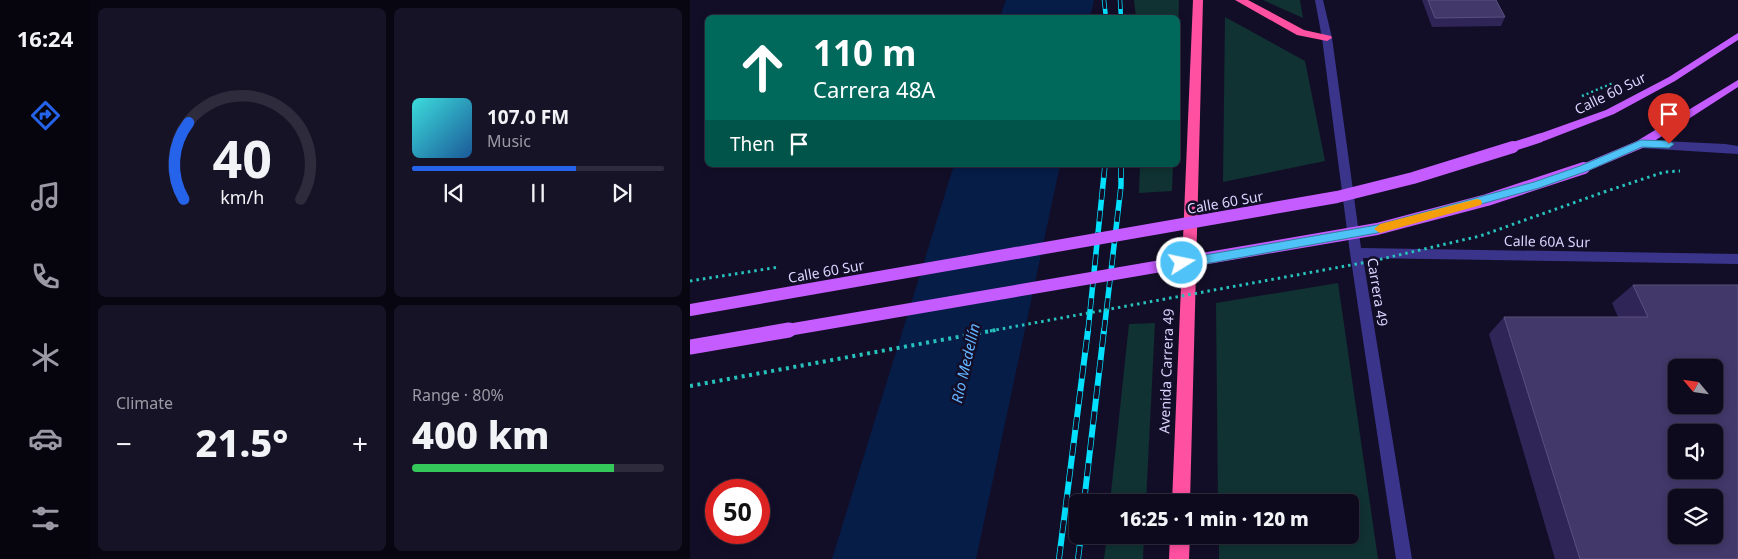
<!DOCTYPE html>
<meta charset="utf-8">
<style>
:root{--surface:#0e0a1e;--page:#171327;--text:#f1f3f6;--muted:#9b9aa4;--line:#2e2b3c;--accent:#2563eb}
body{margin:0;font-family:"Noto Sans",sans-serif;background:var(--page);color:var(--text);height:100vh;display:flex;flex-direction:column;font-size:19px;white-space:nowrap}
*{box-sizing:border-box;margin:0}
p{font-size:16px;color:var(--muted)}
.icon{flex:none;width:28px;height:28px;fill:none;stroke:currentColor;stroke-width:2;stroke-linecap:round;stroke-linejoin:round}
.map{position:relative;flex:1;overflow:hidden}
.drawer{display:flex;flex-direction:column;gap:8px;padding:8px;background:#080610;width:600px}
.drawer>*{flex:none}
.guide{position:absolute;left:15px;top:15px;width:475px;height:152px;border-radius:8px;box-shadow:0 2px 8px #0003,0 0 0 1px var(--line);background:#00695c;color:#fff;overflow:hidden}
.needle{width:32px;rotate:299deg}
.fabs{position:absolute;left:978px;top:359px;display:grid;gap:10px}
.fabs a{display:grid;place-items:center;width:55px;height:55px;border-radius:8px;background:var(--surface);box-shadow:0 2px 8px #0003,0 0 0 1px var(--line);font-size:25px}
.speed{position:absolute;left:15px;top:479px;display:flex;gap:10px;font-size:25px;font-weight:700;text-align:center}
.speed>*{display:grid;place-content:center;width:65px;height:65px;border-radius:50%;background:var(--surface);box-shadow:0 2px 8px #0003,0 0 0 1px var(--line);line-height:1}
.speed .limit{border:8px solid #d22;background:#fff;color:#111}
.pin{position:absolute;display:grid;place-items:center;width:42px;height:42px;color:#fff;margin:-51px -21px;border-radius:50% 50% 50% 0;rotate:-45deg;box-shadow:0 0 5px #0007}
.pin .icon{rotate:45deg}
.me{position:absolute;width:55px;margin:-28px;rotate:80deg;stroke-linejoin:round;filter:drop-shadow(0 0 4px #0008)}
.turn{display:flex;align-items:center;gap:18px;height:105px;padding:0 25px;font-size:22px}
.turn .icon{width:65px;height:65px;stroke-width:2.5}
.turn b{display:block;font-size:35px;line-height:42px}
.then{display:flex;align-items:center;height:48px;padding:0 25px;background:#0003;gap:10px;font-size:19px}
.big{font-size:38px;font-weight:800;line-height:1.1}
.drawer .widget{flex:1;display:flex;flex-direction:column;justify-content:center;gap:8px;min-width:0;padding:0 18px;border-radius:8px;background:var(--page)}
.drawer .dial{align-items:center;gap:0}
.dial svg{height:130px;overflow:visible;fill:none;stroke:var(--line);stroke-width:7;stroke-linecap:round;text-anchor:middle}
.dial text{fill:var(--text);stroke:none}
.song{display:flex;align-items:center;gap:15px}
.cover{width:60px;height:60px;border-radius:8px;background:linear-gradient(135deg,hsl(180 70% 55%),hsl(210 70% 35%))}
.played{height:5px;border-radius:2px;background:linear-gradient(90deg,var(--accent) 65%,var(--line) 65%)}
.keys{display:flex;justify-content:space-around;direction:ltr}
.heat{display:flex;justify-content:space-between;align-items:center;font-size:28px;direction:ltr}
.charge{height:8px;border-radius:4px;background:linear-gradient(90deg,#34c759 80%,var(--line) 0)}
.drawer .tiles{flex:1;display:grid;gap:8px;grid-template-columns:repeat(2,1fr)}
.trip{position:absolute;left:379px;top:494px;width:290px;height:50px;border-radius:8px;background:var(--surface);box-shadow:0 2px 8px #0003,0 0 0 1px var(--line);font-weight:800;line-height:50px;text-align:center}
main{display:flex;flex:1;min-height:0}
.dock{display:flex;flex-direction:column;width:90px;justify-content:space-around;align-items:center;background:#06040c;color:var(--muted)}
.dock .icon{width:35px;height:35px}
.dock .on{color:var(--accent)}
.dock b{font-size:22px;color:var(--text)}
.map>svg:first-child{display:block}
.green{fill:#103232}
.water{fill:#061d48}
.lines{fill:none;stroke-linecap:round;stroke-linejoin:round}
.path-far1{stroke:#26c2bb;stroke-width:2.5;stroke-dasharray:2 3;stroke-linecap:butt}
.path{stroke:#26c2bb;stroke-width:3;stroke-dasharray:2.5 4;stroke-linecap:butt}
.minor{fill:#3a358b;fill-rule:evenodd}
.major{fill:#c55cff;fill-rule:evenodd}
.highway{fill:#ff50a1;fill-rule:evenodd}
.rail-far2-casing{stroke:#01e1ff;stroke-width:4.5}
.rail-far1-casing{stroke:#01e1ff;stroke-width:5.5}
.rail-casing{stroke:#01e1ff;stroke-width:6}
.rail-far2{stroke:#130e28;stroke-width:3;stroke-dasharray:9;stroke-linecap:butt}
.rail-far1{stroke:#130e28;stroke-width:4;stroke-dasharray:11;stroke-linecap:butt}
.rail{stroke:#130e28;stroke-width:4.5;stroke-dasharray:13;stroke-linecap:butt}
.path-bridge-far1{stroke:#26c2bb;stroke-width:3;stroke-dasharray:2.5 4;stroke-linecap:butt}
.path-bridge{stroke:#26c2bb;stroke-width:4;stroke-dasharray:3 4.5;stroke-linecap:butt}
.major-bridge-far2{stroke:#c55cff;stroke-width:9}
.major-bridge-far1{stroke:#c55cff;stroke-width:12}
.major-bridge{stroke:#c55cff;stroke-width:15}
.wall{fill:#302557}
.building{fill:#423869;stroke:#5a5180;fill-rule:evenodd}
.route{fill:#4fc3f7;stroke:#337fa1}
.slow{fill:#f59e0b}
.labels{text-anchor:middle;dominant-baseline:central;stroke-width:5;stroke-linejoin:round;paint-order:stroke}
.street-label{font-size:14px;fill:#dad5ff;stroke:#130e28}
.water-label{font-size:15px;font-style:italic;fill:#63b4ff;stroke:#130e28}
</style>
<main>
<nav class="dock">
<b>16:24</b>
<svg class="icon on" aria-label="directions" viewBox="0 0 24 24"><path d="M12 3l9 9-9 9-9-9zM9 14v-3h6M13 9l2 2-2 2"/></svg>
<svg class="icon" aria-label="music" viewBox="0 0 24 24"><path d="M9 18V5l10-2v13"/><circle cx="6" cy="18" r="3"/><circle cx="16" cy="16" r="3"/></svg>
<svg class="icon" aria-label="phone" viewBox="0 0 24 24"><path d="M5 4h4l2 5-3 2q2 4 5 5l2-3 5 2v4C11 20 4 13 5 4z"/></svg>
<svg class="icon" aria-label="climate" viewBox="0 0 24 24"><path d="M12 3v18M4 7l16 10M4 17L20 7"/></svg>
<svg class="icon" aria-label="car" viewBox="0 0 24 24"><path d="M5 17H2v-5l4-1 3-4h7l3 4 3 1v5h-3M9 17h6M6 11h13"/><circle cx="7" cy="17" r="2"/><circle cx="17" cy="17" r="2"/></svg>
<svg class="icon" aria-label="filters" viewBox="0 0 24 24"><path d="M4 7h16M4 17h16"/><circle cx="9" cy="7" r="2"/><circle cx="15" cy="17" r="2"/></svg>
</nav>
<section class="drawer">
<div class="tiles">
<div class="widget dial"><svg viewBox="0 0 100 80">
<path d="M14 69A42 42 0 1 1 86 69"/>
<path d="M14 69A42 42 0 0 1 17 22" stroke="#2563eb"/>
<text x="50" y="56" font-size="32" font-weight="700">40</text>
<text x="50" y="72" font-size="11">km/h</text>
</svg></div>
<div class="widget">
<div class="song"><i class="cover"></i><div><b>107.0 FM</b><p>Music</p></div></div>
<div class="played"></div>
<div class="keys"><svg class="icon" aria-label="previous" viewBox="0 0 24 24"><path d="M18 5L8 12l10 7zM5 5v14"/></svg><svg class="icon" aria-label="pause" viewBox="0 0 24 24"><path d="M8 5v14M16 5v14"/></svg><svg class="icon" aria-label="next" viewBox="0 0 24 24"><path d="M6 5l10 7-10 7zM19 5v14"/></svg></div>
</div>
<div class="widget"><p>Climate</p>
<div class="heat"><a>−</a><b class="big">21.5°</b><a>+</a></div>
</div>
<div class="widget"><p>Range · 80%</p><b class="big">400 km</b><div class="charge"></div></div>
</div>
</section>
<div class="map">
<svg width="1048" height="559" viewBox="0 0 1048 559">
<rect width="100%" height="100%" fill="#130e28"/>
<!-- green -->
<path class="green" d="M444,0H489L488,42V18L446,17Z
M573,0H610L613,18Z
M535,17L615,61L635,161L533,182Z
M450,165H483L482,191L449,193Z
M648,283L688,559H529V535H660V502H528L526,303Z
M465,323L456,502H420L439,324Z
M417,535H454L453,559H414Z"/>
<!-- water -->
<path class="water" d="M316,0H404L400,17H310Z
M264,165H370L286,559H142Z"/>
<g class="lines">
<!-- path-far1 -->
<path class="path-far1" d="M892,96L923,83"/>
<!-- path -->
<path class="path" d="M914,192L974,172L990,171"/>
<!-- minor -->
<path class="minor" d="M625,0H633L642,38L671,248L1048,254V264L673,258L722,559H706L660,253L632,38Z
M951,140L1035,144L1048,146V154L951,148L946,144Z"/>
<!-- major -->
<path class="major" d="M1048,33V40L985,81L924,114L854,141H846L845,138L846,135L916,110L979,77Z
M1048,80V87L955,147L898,171L894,172L889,168L890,165L947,141Z"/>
<!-- highway -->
<path class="highway" d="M503,0H513L500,502H482Z
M545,0H558L614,30L641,36L642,38L637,41L607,35Z
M480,535H500L499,559H479Z"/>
<!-- rail-far2 casing -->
<g class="rail-far2-casing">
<path id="rail-far2" d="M414,0L416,18
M430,0L431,18"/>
</g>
<!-- rail-far1 casing -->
<g class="rail-far1-casing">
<path id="rail-far1" d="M398,331L415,165
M414,331L431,186V165"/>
</g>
<!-- rail casing -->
<g class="rail-casing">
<path id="rail" d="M394,502L414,330
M369,559L398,330
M388,559L391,535"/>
</g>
<!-- rail-far2 -->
<use href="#rail-far2" class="rail-far2"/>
<!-- rail-far1 -->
<use href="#rail-far1" class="rail-far1"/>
<!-- rail -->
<use href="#rail" class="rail"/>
<!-- path-bridge-far1 -->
<path class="path-bridge-far1" d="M0,281L89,267
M300,331L683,261L790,236L914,192"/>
<!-- path-bridge -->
<path class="path-bridge" d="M0,386L306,330"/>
<!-- major-bridge-far2 -->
<path class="major-bridge-far2" d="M819,148L850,138"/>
<!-- major-bridge-far1 -->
<path class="major-bridge-far1" d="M0,310L647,197L723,178L823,147
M92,331L687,229L797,200L894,168"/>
<!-- major-bridge -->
<path class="major-bridge" d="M0,347L99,330"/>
</g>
<!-- wall -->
<path class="wall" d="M732,0H806L815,17L811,26L742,27Z
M943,285H1048V559H865L799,334L814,317H928L922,303Z"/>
<!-- building -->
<path class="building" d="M738,0H806L815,17L745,18Z
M943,285H1048V559H890L814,317H958ZM986,368H1024V405H986ZM986,432H1024V470H986ZM986,498H1024V535H986Z"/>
<!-- route -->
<path class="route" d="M951,140L979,141L984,144L979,148L952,147L897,171L849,188L687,233L492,268L486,263L492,259L687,225L844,182L890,166Z"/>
<!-- slow -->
<path class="slow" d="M787,199L791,200L792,203L791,205L690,233L684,229L690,224Z"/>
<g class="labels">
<!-- street labels -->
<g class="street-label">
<text transform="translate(920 93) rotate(-26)">Calle 60 Sur</text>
<text transform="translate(535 202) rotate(-10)">Calle 60 Sur</text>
<text transform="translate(857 241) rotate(1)">Calle 60A Sur</text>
<text transform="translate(136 271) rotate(-10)">Calle 60 Sur</text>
<text transform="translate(688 292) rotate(81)">Carrera 49</text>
<text transform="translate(476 371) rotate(-88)">Avenida Carrera 49</text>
</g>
<!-- water labels -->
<g class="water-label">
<text transform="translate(275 363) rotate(-77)">Río Medellín</text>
</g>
</g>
</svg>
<div class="fabs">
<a><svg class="needle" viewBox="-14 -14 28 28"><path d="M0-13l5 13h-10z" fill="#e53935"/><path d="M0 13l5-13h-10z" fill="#9b9aa4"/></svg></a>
<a><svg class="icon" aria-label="sound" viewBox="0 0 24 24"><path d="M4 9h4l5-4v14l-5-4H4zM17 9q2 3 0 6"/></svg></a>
<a><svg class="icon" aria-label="layers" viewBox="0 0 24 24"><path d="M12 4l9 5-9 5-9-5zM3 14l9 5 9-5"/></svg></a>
</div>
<div class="speed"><div class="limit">50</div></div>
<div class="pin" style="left:979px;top:144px;background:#d93025"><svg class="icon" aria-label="arrive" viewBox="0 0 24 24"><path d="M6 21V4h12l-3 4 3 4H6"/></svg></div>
<svg class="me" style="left:492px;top:263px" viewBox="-20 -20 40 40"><circle r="17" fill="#4fc3f7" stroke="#fff" stroke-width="3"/><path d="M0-11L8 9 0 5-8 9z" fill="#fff"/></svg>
<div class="trip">16:25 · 1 min · 120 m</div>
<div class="guide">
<div class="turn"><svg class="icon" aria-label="ahead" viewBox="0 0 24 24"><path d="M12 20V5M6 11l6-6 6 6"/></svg><div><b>110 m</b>Carrera 48A</div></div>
<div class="then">Then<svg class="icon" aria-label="arrive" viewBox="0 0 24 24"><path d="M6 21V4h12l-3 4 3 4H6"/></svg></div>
</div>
</div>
</main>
